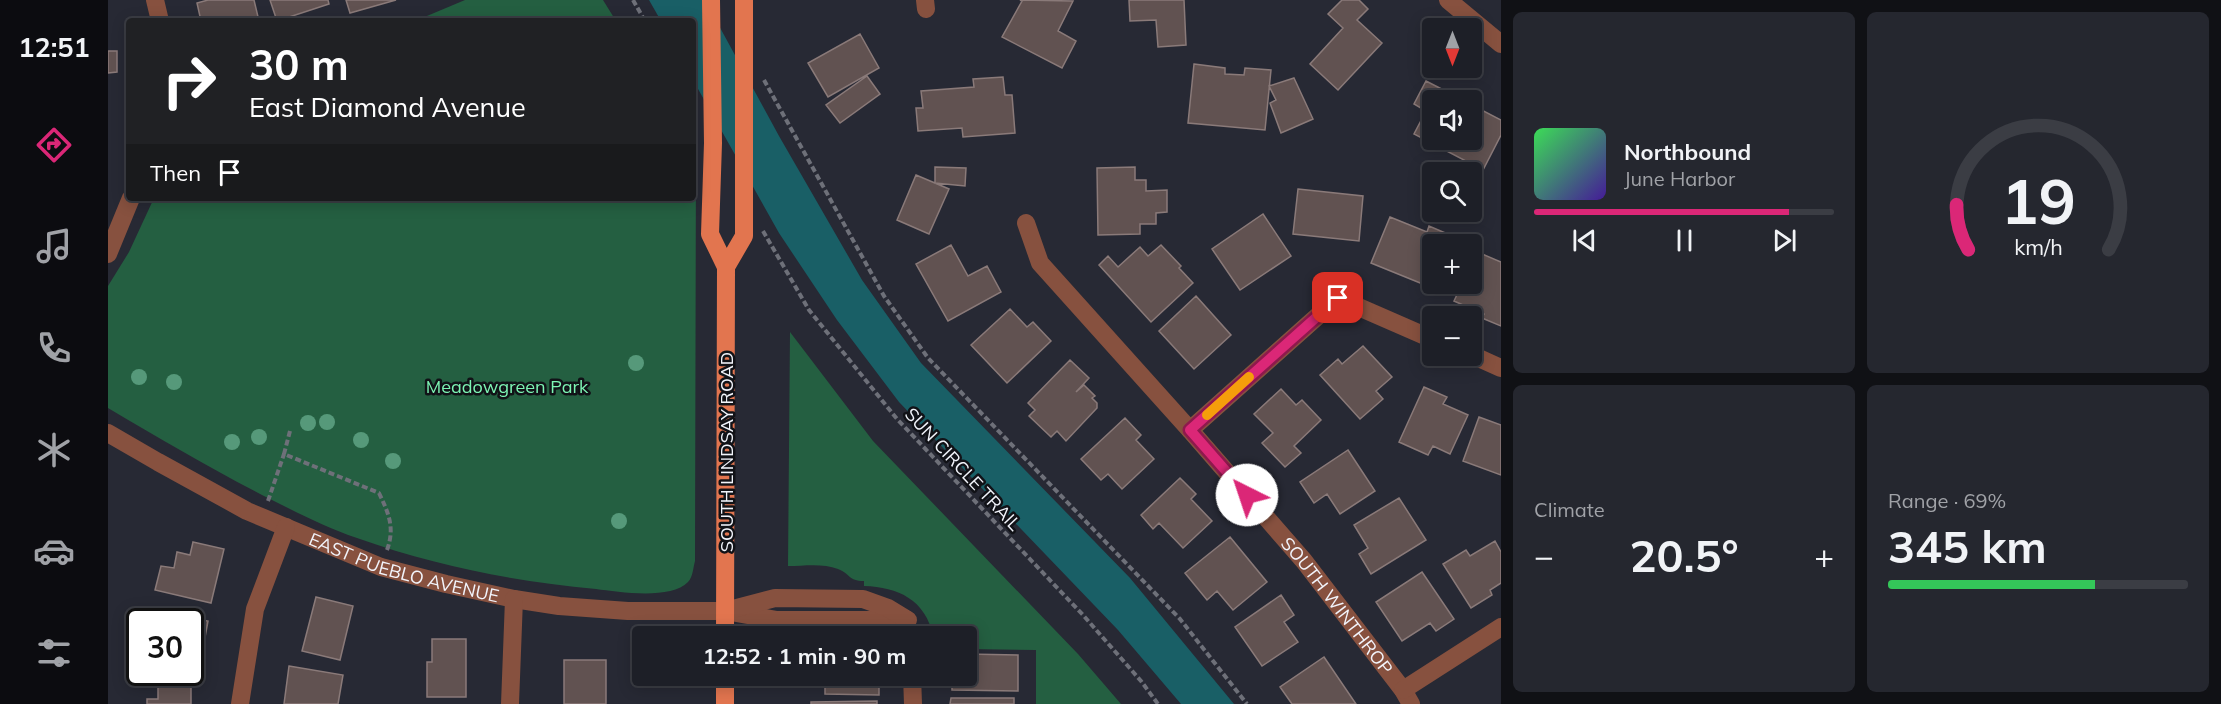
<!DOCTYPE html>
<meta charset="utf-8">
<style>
:root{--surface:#1d1f27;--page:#25272f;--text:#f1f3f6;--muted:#a0a2a7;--line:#3b3d44;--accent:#db2777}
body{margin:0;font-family:Mulish,sans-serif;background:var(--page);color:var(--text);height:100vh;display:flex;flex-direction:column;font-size:22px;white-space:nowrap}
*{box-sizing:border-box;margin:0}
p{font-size:20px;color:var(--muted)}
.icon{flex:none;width:33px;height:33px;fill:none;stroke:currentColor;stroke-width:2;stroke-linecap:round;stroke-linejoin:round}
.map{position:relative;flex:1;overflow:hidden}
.details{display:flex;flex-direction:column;gap:12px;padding:12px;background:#101115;width:720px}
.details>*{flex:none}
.guide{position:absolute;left:18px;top:18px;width:570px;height:183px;border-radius:6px;box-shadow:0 3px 15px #0003,0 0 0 2px var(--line);background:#202124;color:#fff;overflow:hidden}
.needle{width:39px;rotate:180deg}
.tools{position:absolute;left:1314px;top:18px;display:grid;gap:12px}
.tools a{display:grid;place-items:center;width:60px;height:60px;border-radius:6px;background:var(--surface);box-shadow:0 3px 15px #0003,0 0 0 2px var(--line);font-size:30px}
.speed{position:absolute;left:18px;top:608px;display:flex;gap:12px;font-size:30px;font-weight:700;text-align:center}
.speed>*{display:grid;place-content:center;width:78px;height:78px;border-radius:50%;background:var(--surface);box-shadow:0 3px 15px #0003,0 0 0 2px var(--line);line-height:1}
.speed .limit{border:3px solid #111;border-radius:9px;background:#fff;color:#111}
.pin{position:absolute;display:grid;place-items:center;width:51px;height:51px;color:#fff;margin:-26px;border-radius:12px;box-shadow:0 3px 9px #0006}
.me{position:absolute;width:66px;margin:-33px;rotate:319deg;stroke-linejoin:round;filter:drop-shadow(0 0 4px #0008)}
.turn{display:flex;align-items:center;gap:21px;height:126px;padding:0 24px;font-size:27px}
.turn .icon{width:78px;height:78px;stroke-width:2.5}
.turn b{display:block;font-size:42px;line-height:51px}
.then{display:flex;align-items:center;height:57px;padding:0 24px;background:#0003;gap:12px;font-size:22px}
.big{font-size:45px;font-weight:700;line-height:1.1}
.details .card{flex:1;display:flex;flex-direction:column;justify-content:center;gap:9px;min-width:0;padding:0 21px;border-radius:9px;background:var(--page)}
.details .dial{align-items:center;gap:0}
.dial svg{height:156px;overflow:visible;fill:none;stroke:var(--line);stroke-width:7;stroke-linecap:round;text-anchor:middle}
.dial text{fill:var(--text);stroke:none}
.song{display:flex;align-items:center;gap:18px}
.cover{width:72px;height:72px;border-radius:9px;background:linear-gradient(135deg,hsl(130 70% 55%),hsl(260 70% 35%))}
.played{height:6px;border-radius:3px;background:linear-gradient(90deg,var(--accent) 85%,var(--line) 85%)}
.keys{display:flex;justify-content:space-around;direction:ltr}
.heat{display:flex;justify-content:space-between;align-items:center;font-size:33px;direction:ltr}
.charge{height:9px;border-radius:4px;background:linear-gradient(90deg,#34c759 69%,var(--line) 0)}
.details .tiles{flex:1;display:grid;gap:12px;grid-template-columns:repeat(2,1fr)}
.trip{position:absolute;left:524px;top:626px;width:345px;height:60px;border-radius:6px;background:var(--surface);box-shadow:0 3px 15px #0003,0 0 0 2px var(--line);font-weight:700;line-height:60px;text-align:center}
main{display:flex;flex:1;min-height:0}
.tabs{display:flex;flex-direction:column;width:108px;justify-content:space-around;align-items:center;background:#0c0c10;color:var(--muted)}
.tabs .icon{width:42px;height:42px}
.tabs .active{color:var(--accent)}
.tabs b{font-size:27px;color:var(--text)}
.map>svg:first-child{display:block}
.green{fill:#245f41}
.water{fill:#195f66}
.building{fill:#615251;stroke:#8a7a79;stroke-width:1.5}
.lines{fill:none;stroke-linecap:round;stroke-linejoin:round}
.path{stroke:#6e7079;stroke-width:4;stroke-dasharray:6 3;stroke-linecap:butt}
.minor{stroke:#87513f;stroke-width:18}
.major{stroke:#e2754f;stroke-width:18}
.tree{fill:#56997a}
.route-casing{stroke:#8e194d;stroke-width:15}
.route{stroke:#db2777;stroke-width:10}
.slow{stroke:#f59e0b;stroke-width:10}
.labels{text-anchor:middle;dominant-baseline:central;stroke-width:5;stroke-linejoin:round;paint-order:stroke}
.park-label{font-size:18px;fill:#7df5b4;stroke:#111217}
.street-label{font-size:18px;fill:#f2f4fb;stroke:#111217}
</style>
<main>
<nav class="tabs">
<b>12:51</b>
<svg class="icon active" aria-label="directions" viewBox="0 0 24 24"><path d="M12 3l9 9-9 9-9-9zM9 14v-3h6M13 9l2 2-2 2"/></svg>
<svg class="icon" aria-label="music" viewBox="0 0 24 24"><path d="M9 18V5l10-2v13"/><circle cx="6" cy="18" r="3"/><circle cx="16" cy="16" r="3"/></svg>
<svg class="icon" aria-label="phone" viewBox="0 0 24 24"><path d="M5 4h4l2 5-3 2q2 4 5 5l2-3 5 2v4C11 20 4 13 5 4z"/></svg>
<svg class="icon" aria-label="climate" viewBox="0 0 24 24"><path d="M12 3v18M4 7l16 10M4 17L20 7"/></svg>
<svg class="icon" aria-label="car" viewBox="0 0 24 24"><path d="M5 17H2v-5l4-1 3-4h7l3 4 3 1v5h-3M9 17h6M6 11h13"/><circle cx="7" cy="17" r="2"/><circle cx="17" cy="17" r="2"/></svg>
<svg class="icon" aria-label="filters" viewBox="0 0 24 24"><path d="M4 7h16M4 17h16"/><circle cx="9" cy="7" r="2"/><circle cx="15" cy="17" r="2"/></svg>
</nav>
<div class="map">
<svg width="1393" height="704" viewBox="0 0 1393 704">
<rect width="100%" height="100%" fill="#272934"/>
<!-- green -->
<path class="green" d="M357,0H495L508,21H307Z
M585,144H588L587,561C585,568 585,577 580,582C563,600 511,592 488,589C404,581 328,566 249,538C219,528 190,513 162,499C107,471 54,440 0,408V286L21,252L46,198H585Z
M682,332L765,441L970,654L1013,704H928V650L858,649V636H825C818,600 790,587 756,586V581C740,581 743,574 730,569C715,563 696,566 680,566Z"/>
<!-- water -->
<path class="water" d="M541,0H597L671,136L754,280L813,363L1022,578L1126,704H1073L1010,630L791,402L729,320L671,233L585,80V21H553Z"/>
<!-- building -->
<path class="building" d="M100,0H146L151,21H93L89,3Z
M162,0H220L221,4L169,21Z
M238,0H288L242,13Z
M912,0L965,1L950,31L968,41L954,68L894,37L914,1Z
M1021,0H1076L1078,45L1050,47L1048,20L1022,21Z
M1234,0H1251L1260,9L1249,20L1274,43L1230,90L1202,64L1235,28L1220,14Z
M752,34L771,68L720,97L700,63Z
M0,51H9V72L0,73Z
M1086,64L1117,68V74L1136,75L1137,68L1163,70L1157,130L1080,123Z
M759,76L772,94L732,123L718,105Z
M895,77L897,95H904L907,133L855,137L854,128L810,131L808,108H815L813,91L866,87L865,79Z
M1186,78L1205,119L1173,133L1162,103L1168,100L1161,86Z
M1318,81L1355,100H1324V140H1364V105L1393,120V135L1375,170L1306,134L1318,111L1306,104Z
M827,167L858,168L857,186L827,183Z
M1027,167V180H1038V191L1059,190V212L1048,213V224H1032V234L990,235L989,168Z
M808,175L841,189L821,234L789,220Z
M1190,189L1255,196L1251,241L1185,234Z
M1155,214L1183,256L1132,290L1104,249Z
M1282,217L1319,232L1321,226L1349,238L1346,244H1324V284H1330L1327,289L1263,263Z
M843,245L860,276L879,266L893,292L840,321L808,264Z
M1053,245L1073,266L1071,268L1085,283L1043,322L991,265L1000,256L1010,267L1032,247L1040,256Z
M1367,251L1393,262V326L1374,318L1376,314L1346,301L1354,284H1364V260Z
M1088,296L1123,335L1086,369L1051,331Z
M902,309L919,327L925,322L943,341L899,383L863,345Z
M1255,346L1284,377L1268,391L1275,399L1252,419L1212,375L1230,359L1234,364Z
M962,360L981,378L968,392L976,385L987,396L984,398L989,403V408L958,441L949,431L943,437L921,416L927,410L920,403Z
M1316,387L1339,397L1335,404L1360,415L1342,454L1325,446L1320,455L1291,442Z
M1173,389L1188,405L1194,400L1213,420L1186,446L1193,453L1177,467L1154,443L1165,433L1146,414Z
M1371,417L1393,425V475L1355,461Z
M1017,418L1033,435L1028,440L1046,459L1014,489L1000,474L993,480L973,459Z
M1240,450L1267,491L1232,514L1219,494L1206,503L1192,482Z
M1072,478L1088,494L1083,499L1104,521L1075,548L1051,523L1045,529L1033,515Z
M1291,498L1318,540L1263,574L1251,554L1260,548L1246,525Z
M1122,537L1159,582L1125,610L1109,591L1099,600L1077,573Z
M1387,541L1393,552V583L1382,590L1384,595L1363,608L1335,564L1358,550L1362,556Z
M85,542L116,549L103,603L47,590L53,566L66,568L69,552L82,555Z
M1314,572L1346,619L1328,631L1322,623L1294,641L1268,602Z
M1173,595L1186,615L1176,622L1190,642L1154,666L1127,627Z
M208,597L245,606L232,660L194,651Z
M66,615L100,621L90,675L74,672H82V621H65Z
M324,639H358V697H319V662H324Z
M858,654L910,655V691L844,690V675H858Z
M1216,657L1248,704H1184L1172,687Z
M456,660H498V704H456Z
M181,666L235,675L230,704H176Z
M717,675H771V695L717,694Z
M50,687H83V704H39V699H50Z
M843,698H906V704H842Z
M769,701V704H703V702Z"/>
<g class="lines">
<!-- path -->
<path class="path" d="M525,0L537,21
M656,80L776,296L820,358L1072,619L1139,704
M655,231L701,310L789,419L975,615L1033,681L1050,704
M182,431L176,454L271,493C281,514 287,528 279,550
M160,501L176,454"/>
<!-- minor -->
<g class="minor">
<path d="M47,0L52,21"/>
<path d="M817,0L818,9"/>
<path d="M1340,0L1393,44"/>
<path id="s1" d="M918,223L932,263L1082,430L1196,561L1295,690L1303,704"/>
<path d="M0,254L23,198"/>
<path d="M1364,355L1393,368"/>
<path d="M1082,430L1230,298L1324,339"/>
<path id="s2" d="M0,433L50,462L139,511L273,567L338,584L406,599L451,606L520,611H617L669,620H800"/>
<path d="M625,609L667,598L755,599L780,608L798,619"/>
<path d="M804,675L805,704"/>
<path d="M1295,690L1393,627"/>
<path d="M132,704L147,609L178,527"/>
<path d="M402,704L406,599"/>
</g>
<!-- major -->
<path class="major" d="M603,0L605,143L602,234L618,267L617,636
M618,267L636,236V0
M617,704V675"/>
</g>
<!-- trees -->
<g class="tree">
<circle cx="528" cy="363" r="8"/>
<circle cx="31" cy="377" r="8"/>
<circle cx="66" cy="382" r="8"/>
<circle cx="219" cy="422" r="8"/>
<circle cx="200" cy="423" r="8"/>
<circle cx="151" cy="437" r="8"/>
<circle cx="253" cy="440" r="8"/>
<circle cx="124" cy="442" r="8"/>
<circle cx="285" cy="461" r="8"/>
<circle cx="511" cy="521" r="8"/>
</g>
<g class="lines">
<!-- route casing -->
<g class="route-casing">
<path id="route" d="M1139,495L1082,430L1230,298"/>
</g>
<!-- route -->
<use href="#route" class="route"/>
<!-- slow -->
<path class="slow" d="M1099,415L1141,377"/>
</g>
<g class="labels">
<!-- park labels -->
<g class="park-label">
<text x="399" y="386">Meadowgreen Park</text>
</g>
<!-- street labels -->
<g class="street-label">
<text transform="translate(618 452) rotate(-90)">SOUTH LINDSAY ROAD</text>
<text transform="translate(855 469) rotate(47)">SUN CIRCLE TRAIL</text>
<text stroke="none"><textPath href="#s2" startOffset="327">EAST PUEBLO AVENUE</textPath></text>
<text stroke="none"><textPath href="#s1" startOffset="496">SOUTH WINTHROP</textPath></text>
</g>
</g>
</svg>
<div class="tools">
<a><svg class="needle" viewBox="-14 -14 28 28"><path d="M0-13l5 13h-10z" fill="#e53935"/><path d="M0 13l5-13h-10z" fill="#a0a2a7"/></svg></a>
<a><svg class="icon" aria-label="sound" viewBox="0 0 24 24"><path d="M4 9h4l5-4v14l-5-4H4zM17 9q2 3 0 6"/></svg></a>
<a><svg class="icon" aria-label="search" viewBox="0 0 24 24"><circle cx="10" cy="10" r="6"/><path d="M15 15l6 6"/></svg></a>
<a>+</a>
<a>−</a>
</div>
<div class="speed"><div class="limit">30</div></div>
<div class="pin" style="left:1230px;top:298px;background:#d93025"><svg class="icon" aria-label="arrive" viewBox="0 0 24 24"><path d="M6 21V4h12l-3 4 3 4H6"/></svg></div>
<svg class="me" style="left:1139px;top:495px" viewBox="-20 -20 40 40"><circle r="19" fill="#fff"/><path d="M0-13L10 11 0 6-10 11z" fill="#db2777"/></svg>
<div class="trip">12:52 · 1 min · 90 m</div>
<div class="guide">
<div class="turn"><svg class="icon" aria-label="right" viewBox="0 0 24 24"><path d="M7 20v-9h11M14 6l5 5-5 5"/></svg><div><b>30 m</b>East Diamond Avenue</div></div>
<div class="then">Then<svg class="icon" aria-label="arrive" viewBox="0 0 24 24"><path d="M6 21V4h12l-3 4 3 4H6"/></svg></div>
</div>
</div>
<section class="details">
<div class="tiles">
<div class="card">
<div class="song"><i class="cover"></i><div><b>Northbound</b><p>June Harbor</p></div></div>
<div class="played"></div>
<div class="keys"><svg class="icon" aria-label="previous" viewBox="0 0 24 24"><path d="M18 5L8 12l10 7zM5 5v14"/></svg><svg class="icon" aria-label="pause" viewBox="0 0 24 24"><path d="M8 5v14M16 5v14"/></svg><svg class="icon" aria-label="next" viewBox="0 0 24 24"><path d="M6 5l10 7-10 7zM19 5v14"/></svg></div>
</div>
<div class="card dial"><svg viewBox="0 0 100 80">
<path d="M14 69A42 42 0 1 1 86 69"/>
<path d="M14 69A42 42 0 0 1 8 46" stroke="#db2777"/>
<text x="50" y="56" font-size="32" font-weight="700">19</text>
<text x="50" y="72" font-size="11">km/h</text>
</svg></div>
<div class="card"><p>Climate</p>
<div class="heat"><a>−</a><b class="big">20.5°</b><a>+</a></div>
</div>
<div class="card"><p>Range · 69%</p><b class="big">345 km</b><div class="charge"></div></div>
</div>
</section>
</main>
